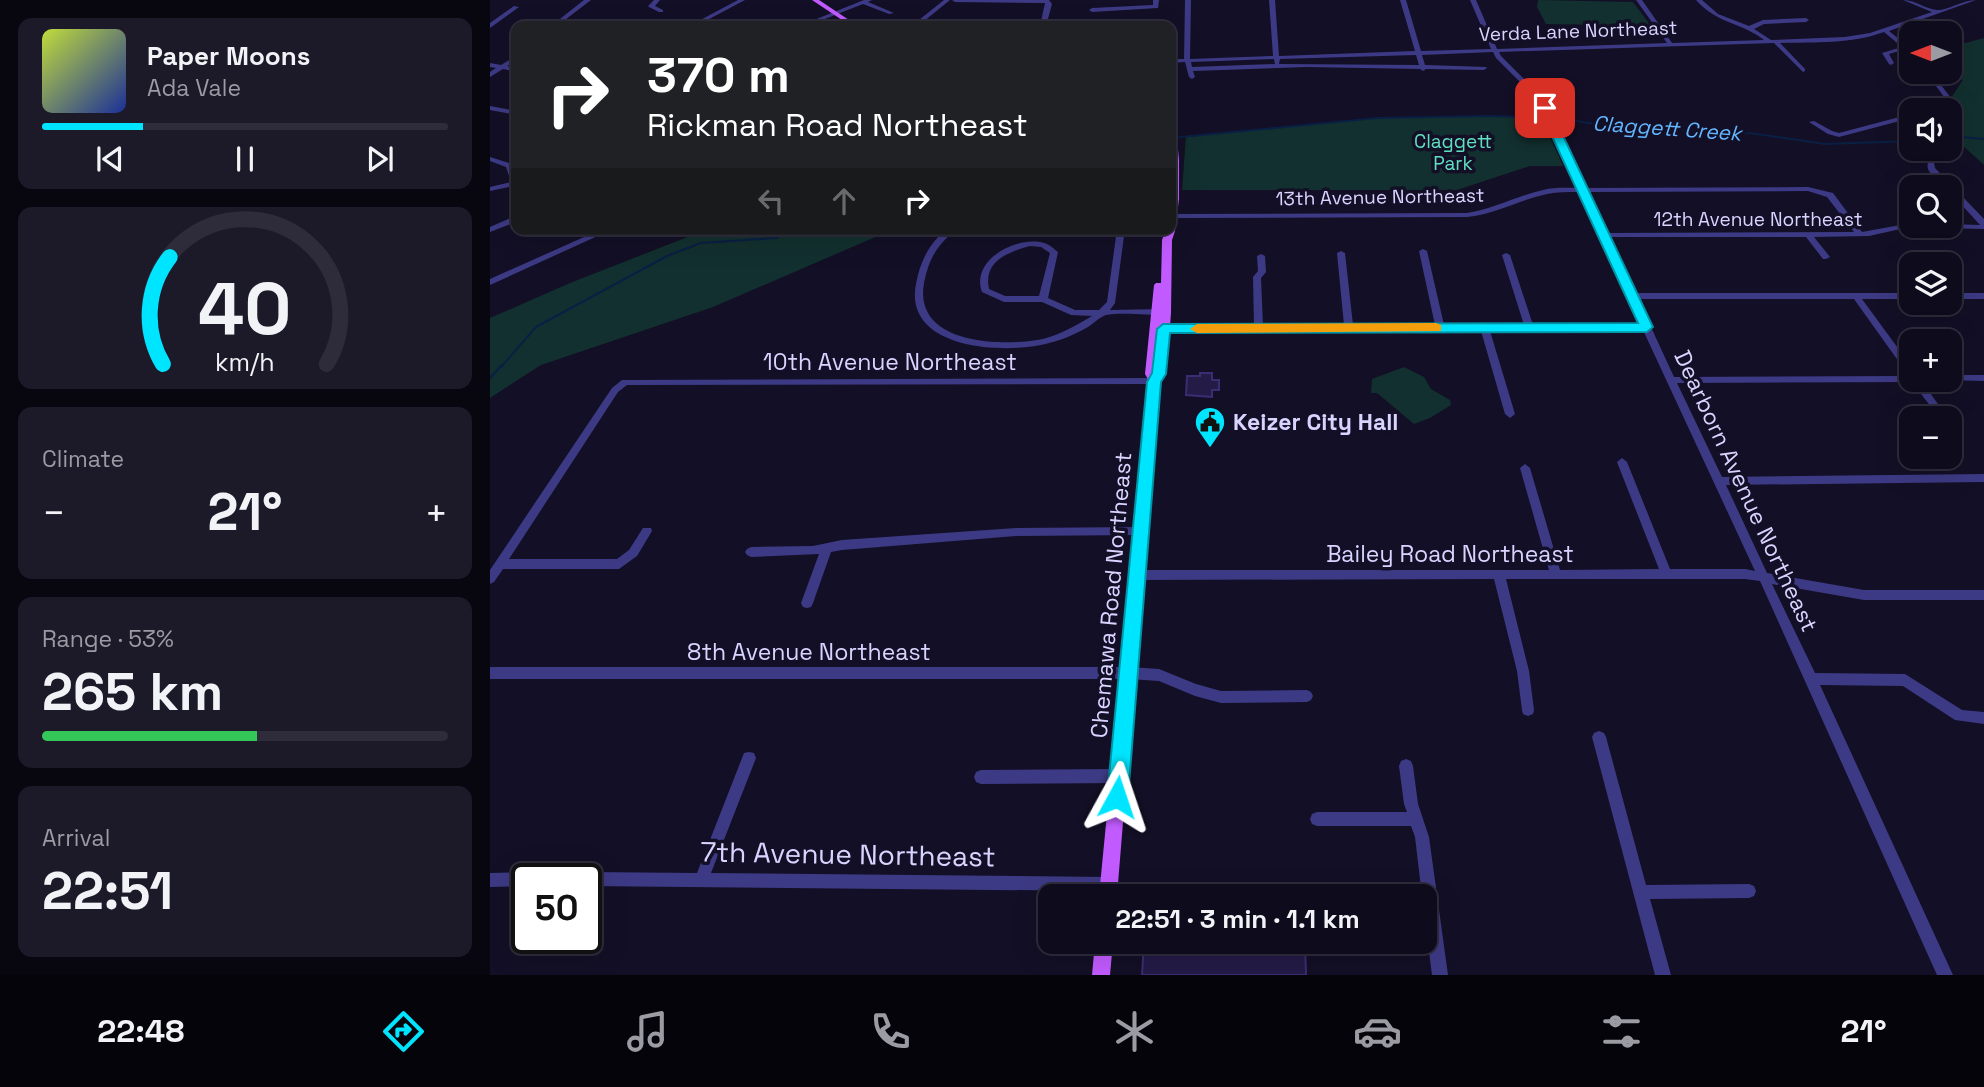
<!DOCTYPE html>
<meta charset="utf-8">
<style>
:root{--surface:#0e0b1c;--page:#1c1929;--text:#f1f3f6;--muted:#9b9ba3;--line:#2e2b3b;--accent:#00e5ff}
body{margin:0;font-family:"Space Grotesk",sans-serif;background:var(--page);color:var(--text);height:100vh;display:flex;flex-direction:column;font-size:26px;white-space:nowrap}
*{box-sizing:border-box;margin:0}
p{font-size:23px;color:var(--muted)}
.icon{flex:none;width:38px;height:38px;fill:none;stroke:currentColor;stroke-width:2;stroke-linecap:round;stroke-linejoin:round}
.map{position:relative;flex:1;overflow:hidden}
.drawer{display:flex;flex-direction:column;gap:18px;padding:18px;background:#08060f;width:490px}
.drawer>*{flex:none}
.guide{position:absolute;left:21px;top:21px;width:665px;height:214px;border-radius:14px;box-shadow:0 7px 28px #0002,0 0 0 2px var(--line);background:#202124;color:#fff;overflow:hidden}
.needle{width:46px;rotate:270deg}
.buttons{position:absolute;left:1409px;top:21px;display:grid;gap:14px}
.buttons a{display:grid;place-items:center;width:63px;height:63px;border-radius:14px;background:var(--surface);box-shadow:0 7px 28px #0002,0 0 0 2px var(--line);font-size:35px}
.speed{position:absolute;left:21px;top:863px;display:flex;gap:14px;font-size:35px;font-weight:700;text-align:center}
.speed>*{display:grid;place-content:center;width:91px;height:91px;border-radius:50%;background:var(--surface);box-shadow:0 7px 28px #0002,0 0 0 2px var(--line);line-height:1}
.speed .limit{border:4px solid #111;border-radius:10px;background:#fff;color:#111}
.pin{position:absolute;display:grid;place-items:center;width:60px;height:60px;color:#fff;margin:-30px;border-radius:14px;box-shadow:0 4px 10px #0006}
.me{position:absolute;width:77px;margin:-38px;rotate:5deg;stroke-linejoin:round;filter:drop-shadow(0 0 5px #0008)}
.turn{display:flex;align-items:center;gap:24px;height:147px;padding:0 21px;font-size:32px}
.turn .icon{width:91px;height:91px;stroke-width:2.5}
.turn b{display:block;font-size:49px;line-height:60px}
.lanes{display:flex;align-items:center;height:66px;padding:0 21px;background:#0003;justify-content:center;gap:35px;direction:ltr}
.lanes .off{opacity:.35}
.big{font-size:52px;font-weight:700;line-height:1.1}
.drawer .card{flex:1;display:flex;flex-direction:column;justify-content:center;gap:10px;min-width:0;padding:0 24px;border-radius:14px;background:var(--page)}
.drawer .dial{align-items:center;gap:0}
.dial svg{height:182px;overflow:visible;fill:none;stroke:var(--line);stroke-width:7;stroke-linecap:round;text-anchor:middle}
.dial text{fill:var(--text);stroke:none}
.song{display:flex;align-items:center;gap:21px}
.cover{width:84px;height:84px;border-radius:10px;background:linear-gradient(135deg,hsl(70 70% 55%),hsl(230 70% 35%))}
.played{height:7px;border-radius:4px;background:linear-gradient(90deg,var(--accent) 25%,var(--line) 25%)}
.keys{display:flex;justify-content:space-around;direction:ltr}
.heat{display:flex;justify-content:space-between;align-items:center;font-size:38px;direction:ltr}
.charge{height:10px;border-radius:5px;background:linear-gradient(90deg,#34c759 53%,var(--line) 0)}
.trip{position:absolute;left:548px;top:884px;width:399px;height:70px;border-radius:14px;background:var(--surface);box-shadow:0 7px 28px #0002,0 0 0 2px var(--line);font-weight:700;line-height:70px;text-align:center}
.dock{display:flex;height:112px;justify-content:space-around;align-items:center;background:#06040b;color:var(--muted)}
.dock .icon{width:49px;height:49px}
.dock .current{color:var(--accent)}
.dock b{font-size:32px;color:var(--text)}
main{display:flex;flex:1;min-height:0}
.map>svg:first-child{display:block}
.green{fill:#12302f}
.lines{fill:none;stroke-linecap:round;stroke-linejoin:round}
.stream-far1{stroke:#0a1f44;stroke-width:2}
.stream{stroke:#0a1f44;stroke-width:2.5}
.building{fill:#241b47;stroke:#3b2d73;stroke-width:2}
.minor{fill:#3d3a85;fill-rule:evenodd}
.major{fill:#c25bff;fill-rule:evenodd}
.route{fill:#00e5ff;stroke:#0095a6;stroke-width:2}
.slow{fill:#f59e0b}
.labels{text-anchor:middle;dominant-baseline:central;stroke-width:7;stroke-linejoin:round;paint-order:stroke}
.far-street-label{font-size:19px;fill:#d9d4ff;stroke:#130f26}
.far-park-label{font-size:19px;fill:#5fe0c0;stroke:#130f26}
.far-water-label{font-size:21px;font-style:italic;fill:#62b6ff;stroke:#130f26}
.street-label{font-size:23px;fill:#d9d4ff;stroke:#130f26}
.poi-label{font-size:23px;font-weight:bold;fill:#d9d4ff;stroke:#130f26;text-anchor:start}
.near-street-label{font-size:28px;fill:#d9d4ff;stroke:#130f26}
</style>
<main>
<section class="drawer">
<div class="card">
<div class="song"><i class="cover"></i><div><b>Paper Moons</b><p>Ada Vale</p></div></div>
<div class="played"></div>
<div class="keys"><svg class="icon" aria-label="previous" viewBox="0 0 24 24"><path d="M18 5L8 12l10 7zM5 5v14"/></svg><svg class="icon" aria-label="pause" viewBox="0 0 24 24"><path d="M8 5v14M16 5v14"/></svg><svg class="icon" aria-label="next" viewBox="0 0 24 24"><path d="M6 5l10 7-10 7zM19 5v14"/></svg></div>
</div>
<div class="card dial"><svg viewBox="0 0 100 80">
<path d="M14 69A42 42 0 1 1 86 69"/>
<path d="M14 69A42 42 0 0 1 17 22" stroke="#00e5ff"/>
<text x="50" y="56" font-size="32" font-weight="700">40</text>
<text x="50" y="72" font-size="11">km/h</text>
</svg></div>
<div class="card"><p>Climate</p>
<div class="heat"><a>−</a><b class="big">21°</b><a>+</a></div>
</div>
<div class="card"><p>Range · 53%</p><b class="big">265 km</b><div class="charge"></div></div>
<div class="card"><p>Arrival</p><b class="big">22:51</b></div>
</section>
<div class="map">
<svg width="1494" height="975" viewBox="0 0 1494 975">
<rect width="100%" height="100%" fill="#130f26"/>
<!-- green -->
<path class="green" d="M1048,0L1143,2L1161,26L1056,24L1047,7Z
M1494,38V165L1460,134V110H1453L1473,80L1438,72H1460V47Z
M997,116L1051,117L1073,166H1040L967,190H692L696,136L887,118Z
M218,229H404L223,307L51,365L0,398V318L80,283Z
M914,367L934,377L941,389L960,400L961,405L940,418L924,424L887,393H881L882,379Z"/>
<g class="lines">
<!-- stream-far1 -->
<path class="stream-far1" d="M1460,136L1494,139
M681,138L887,118L997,116L1071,118L1098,123L1137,124L1239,135L1260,133L1335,144L1421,141
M11,367L46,327L177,256L211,243L286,238L304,229"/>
<!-- stream -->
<path class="stream" d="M0,378L12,365"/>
</g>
<!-- building -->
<path class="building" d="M710,373H722V380H729V390H722V397L696,395L697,376H710Z
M654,942H815L816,975H652Z"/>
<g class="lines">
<!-- minor -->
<path class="minor" d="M94,0H101L67,26H61Z
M164,0H170L165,6L173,10V12H169L159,7L158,6Z
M248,0H255L206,26H199Z
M374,0H382L378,2L404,13L399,14L373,4L317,26H309Z
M454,0H460L428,26H424V24Z
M462,0H559L562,4L556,26H550L555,3L465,2Z
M663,0H669L668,8L602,12L599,10L602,8L663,5Z
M695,0H701L700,59L783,56L779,0H785L789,56L925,51L910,0H916L931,51L1001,49L980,0H986L1007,49L1177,43L1146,0H1152L1182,43L1274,40C1251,22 1227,24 1206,0H1212L1228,14L1259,26L1273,20L1316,18L1319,20L1316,22L1274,24L1264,29L1281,40L1355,37L1380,33L1442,12L1413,0C1426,0 1435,9 1447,10C1456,11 1473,0 1486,0L1399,31L1420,48L1399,54L1404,63L1401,65L1399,64L1392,53L1412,47L1394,32C1361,44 1325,42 1290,43L1315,69V71L1313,72L1284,43L1009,52L1011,56L1047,92L1057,108L1095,188L1318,187L1343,193L1372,232L1421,223V226H1424L1379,236L1324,237L1340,257L1336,259H1333L1316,237H1118L1145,293H1421V299H1372L1421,366V380H1431L1450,407L1452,409L1450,411H1444L1422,382L1187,383L1232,477L1494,474V482L1236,485L1277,573L1374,590H1494V600H1374L1282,584L1325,673L1415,674L1472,710L1494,712V724L1465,720L1413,686L1330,685L1463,975H1447L1270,581L1255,579H1016L1039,671L1044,710L1043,714L1038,716L1033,714L1032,710L1027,671L1004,579L647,580L643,578L641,575L643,572L647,570H1059L1030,468L1035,464L1040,468L1070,570L1169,569L1127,462L1132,458L1137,462L1180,569H1255L1265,571L1153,330L1000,331L1025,414L1020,418L1015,414L991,331H663L662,329L666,326H764L763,277L768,271L767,256L771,254L775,256L776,272L771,278L773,326L854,325L847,253L851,251L855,253L863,325H945L929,251L933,249L937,251L954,325H1034L1012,255L1016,253L1020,255L1043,325L1151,324L1090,192C1078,192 1067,192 1057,194C1029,200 1005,214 977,217L681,218V214L977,213C1004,209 1027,196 1053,190C1065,187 1076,188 1088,188L1051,108L1041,93L1006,58L1003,52L932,55L935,65L996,67L997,68L994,70L936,69L933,71L930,69L816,67L703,71L705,77L702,79L699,77L695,62L681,63V59H694ZM926,55L929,65L789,64L790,59ZM784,59L785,64L702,67L701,62ZM1318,191L1337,197L1364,232L1116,233L1097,192ZM1148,299H1364L1419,376L1184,377Z
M24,6L29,7L0,28V23Z
M26,56V61L17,66L26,68V72L13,69L0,77V72L6,68L0,67V63L11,65Z
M1449,84L1451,85L1464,102L1445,110H1437L1457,101L1446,86Z
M0,106L26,111V115L0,110Z
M1421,114V118L1349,137L1338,134L1319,122L1324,121L1342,131L1349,133Z
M1445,149H1452L1444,163L1445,168L1494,219V229L1451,228L1447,226H1460V224L1490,225L1460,192V187H1455C1438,170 1431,171 1445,149Z
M0,157L22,164L26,176V187L23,186L0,191V187L21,182L16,167L0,161Z
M23,217H26V222L0,232V227Z
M112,229H123L0,285V279Z
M457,229H466C447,246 439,258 434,283C423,345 512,347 553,339C569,335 583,327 597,319L602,316L581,315L552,302H514L492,292C480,260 527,235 554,243C559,244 564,249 568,252L558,298L585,310H609L617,302L627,229H635L625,303L620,310L675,309L679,312L675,315C659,315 630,312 616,315C610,317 604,323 598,327C586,334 572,340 559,343C516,355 413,350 426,284C430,262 439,243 457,229ZM540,246L551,247L560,253L549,296H515L499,289C493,261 518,252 540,246Z
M1460,293H1494V299H1460Z
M1460,375H1494V381L1457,380H1460Z
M664,378L669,381L664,384L137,385L128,392L19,559H127L139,550L153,528H161L162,531L147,556L129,569H13L4,582L0,584V570L122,388L132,380Z
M651,527L655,528L656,531L655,534L651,535L526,536L352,550L341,552L323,603L321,607L317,608L313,607L311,603L329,554L261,557L257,555L255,552L257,549L261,547L323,546L352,540L526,528Z
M0,667H639L669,669L706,684L731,691L817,690L821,692L823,696L821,700L817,702L731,703L705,696L669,681L639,679H0Z
M1109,731L1114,733L1116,737L1156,885L1259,884L1264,886L1266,891L1264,896L1259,898L1160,899L1181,975H1165L1102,737L1104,733Z
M259,752L264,753L266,758L221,873L619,877L624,879L626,884L624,889L619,891L96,886V878H89L91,874L96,872L207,873L254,753Z
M916,759L921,761L923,766L928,804L939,837L958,975H942L934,913V896H932L925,837L921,826H827L822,824L820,819L822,814L827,812H917L914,804L909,766L911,761Z
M629,769L634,771L636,776L634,781L629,783L491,784L486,782L484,777L486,772L491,770Z
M37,872L42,874L44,878H37V886L0,887V873Z"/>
<!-- major -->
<path class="major" d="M322,0H329L368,26H361Z
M681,114L685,116L689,160V199L685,231L682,240L681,313L678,353L669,381L627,896H609L659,381L655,374L664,285L666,283H671L672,240L676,229H681Z
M605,942H623L620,975H602Z"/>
</g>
<!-- route -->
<path class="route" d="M1055,105L1060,108L1163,327L1157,332L680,333L676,374L671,382L638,797L635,805L627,808L620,805L617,797L657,382L662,373L667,329L673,324L1148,323L1049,108Z"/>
<!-- slow -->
<path class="slow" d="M946,323L951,325V331L707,333L700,329L707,324Z"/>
<!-- icons -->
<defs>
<g id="civic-pin" transform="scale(1.575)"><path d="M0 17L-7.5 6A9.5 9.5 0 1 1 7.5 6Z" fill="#00e5ff" stroke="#130f26"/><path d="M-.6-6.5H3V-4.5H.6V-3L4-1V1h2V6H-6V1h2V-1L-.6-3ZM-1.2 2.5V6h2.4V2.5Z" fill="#111"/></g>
</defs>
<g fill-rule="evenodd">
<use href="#civic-pin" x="720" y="422"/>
</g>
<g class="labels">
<!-- far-street labels -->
<g class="far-street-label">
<text transform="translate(1088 31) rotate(-2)">Verda Lane Northeast</text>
<text transform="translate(890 197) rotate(-1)">13th Avenue Northeast</text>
<text x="1268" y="219">12th Avenue Northeast</text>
</g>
<!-- far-park labels -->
<g class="far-park-label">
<text x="963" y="141">Claggett<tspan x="963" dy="22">Park</tspan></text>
</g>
<!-- far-water labels -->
<g class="far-water-label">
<text transform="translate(1177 128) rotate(4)">Claggett Creek</text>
</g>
<!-- street labels -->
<g class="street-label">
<text x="400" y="362">10th Avenue Northeast</text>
<text transform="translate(1256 491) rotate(65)">Dearborn Avenue Northeast</text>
<text x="960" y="554">Bailey Road Northeast</text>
<text transform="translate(621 595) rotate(-85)">Chemawa Road Northeast</text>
<text x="319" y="652">8th Avenue Northeast</text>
</g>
<!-- poi labels -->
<g class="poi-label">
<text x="743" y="422">Keizer City Hall</text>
</g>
<!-- near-street labels -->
<g class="near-street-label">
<text transform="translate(358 854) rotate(1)">7th Avenue Northeast</text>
</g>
</g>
</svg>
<div class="buttons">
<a><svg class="needle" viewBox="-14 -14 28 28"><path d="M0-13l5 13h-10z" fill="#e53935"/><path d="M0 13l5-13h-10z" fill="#9b9ba3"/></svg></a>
<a><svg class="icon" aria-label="sound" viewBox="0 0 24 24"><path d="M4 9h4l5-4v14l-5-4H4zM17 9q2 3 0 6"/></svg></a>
<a><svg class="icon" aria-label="search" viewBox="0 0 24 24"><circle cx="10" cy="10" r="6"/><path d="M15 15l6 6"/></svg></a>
<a><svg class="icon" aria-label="layers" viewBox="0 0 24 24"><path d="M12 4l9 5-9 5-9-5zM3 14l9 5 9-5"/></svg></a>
<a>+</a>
<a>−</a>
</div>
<div class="speed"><div class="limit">50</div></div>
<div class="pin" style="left:1055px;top:108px;background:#d93025"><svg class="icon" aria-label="arrive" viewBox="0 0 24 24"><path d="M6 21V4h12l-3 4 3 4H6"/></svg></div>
<svg class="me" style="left:627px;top:797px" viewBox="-20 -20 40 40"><path d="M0-17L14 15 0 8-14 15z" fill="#00e5ff" stroke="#fff" stroke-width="4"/></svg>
<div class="trip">22:51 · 3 min · 1.1 km</div>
<div class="guide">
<div class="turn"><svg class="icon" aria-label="right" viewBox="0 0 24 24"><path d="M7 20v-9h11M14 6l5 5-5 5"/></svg><div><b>370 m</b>Rickman Road Northeast</div></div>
<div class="lanes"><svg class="icon off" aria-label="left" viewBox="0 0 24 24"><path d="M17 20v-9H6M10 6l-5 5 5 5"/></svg><svg class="icon off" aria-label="ahead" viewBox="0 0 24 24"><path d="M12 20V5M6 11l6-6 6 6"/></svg><svg class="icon" aria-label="right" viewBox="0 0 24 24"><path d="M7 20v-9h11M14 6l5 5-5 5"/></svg></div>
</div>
</div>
</main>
<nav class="dock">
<b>22:48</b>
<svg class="icon current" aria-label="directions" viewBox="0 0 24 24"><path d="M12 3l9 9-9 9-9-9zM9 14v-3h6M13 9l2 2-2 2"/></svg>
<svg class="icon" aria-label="music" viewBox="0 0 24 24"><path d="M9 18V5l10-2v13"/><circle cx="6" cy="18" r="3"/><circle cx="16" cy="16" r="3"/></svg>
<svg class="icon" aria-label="phone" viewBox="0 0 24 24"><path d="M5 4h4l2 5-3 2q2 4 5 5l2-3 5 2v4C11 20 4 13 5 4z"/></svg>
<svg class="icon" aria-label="climate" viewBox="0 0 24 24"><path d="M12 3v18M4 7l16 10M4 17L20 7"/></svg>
<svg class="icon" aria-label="car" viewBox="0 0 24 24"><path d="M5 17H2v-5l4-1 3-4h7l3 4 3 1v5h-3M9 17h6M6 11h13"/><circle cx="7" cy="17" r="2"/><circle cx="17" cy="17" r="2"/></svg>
<svg class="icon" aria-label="filters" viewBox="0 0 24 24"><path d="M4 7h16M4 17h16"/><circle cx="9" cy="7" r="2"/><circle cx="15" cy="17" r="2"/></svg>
<b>21°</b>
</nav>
